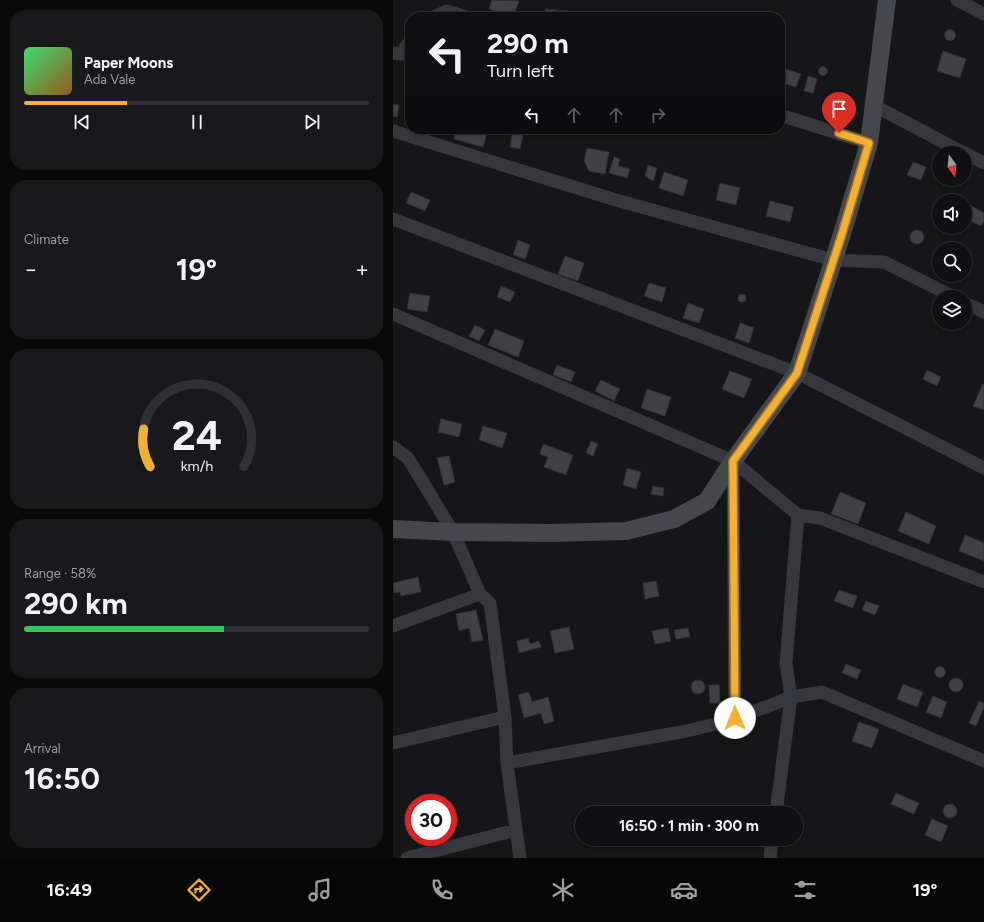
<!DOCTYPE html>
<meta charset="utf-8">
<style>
:root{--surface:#101012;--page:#19191b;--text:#f1f3f6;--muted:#9c9d9f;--line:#303032;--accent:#f2b134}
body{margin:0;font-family:Figtree,sans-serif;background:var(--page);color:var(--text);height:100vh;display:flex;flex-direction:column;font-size:15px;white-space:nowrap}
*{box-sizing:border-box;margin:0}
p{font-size:13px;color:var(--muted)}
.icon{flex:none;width:22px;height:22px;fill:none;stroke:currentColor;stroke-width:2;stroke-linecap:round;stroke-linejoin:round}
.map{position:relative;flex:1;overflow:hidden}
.details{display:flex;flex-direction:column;gap:10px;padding:10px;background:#09090a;width:393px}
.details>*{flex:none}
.banner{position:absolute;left:12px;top:12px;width:380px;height:122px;border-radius:16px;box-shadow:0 2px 6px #0003,0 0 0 1px var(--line);background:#101012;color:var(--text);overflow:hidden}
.needle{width:26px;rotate:165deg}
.buttons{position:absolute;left:539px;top:146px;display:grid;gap:8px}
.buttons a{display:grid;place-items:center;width:40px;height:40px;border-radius:50%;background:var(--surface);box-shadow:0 2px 6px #0003,0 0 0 1px var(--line);font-size:20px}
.speed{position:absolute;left:12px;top:794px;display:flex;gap:8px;font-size:20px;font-weight:700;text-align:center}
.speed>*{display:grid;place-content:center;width:52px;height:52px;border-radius:50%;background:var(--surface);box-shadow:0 2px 6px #0003,0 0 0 1px var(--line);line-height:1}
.speed .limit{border:6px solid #d22;background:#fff;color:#111}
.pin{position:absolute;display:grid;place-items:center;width:34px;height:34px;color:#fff;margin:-41px -17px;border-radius:50% 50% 50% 0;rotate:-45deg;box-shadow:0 0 4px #0007}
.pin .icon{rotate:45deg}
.me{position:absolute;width:44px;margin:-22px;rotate:359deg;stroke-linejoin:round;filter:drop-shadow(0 0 3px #0008)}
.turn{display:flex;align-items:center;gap:14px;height:84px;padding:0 16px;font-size:18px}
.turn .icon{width:52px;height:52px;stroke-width:2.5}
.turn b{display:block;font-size:28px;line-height:34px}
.lanes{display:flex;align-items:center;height:38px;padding:0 16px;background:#0003;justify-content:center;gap:20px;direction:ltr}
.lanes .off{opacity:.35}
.big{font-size:30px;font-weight:700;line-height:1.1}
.details .widget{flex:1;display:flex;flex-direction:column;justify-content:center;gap:6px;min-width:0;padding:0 14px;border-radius:16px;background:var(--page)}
.details .dial{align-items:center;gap:0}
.dial svg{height:104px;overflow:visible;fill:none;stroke:var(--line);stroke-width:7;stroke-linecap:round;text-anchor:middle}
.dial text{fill:var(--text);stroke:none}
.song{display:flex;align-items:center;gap:12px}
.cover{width:48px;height:48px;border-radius:6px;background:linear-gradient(135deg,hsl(140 70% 55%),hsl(30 70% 35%))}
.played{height:4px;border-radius:2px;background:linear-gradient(90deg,var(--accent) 30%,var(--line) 30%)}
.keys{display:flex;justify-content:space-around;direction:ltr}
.heat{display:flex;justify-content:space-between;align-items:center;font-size:22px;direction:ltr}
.charge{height:6px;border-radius:3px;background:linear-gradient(90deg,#34c759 58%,var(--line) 0)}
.trip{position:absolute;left:182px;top:806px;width:228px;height:40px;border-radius:20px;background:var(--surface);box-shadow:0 2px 6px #0003,0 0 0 1px var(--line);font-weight:700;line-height:40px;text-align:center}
.menu{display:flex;height:64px;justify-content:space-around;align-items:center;background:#060607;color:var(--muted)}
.menu .icon{width:28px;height:28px}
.menu .on{color:var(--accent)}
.menu b{font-size:18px;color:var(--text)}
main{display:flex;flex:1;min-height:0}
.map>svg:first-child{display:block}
.building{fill:#404145;stroke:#303034}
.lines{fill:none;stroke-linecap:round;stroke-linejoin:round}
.street{stroke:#37383d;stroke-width:13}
.secondary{stroke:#45474d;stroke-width:18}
.route-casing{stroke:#9d7322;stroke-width:10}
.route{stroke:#f2b134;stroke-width:7}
</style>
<main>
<section class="details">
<div class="widget">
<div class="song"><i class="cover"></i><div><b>Paper Moons</b><p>Ada Vale</p></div></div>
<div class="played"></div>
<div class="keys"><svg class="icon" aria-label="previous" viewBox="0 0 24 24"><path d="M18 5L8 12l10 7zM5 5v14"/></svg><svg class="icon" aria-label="pause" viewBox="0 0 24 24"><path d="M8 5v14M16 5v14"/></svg><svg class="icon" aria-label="next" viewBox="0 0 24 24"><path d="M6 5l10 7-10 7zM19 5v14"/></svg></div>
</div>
<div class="widget"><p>Climate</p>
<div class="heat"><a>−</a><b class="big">19°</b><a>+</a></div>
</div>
<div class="widget dial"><svg viewBox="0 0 100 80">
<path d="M14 69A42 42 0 1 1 86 69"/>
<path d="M14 69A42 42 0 0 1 9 40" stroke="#f2b134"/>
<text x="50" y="56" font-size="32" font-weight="700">24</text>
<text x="50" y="72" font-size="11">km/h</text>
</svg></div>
<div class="widget"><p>Range · 58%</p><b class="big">290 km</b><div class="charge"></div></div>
<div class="widget"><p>Arrival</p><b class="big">16:50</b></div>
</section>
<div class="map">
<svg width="591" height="858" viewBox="0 0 591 858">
<rect width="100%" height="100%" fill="#161618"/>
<!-- building -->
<path class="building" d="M99,0L126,1L120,17L96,9Z
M152,9L175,11L174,17H152Z
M551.5 35a5.5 5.5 0 1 1 11 0a5.5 5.5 0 1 1-11 0Z
M550,51L573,59L567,78L544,71Z
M425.5 71a4.5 4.5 0 1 1 9 0a4.5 4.5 0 1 1-9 0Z
M393,69L408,74L403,87L389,83Z
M415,76L424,79L420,93L411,91Z
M0,104L6,105L4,117L0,116Z
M63,129L95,130L90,147L61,139Z
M120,129L131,130L127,149L117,147Z
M194,148L216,152L212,174L196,171L191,161Z
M221,157L227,159L225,166L237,169L234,178L216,173Z
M520,162L533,167L528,180L514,175Z
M255,165L264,168L260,181L252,176Z
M271,172L295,180L290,196L266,188Z
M327,183L347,188L343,205L323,200Z
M18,192L37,200L32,211L13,203Z
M377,201L401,207L397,222L373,216Z
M572,202L591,213V221L588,226L572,218Z
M517 237a7 7 0 1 1 14 0a7 7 0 1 1-14 0Z
M125,240L137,245L132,259L120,255Z
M558,241L563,245L560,249H552Z
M172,256L191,263L185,281L165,274Z
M256,283L273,288L269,302L251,296Z
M108,286L122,292L117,302L104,297Z
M17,293L37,296L34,312L14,309Z
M345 298a4 4 0 1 1 8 0a4 4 0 1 1-8 0Z
M295,303L311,309L306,323L290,318Z
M347,323L361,328L356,343L342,338Z
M82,325L92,330L86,341L76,336Z
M102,329L131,341L125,357L95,345Z
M164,365L182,372L178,382L160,375Z
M534,370L548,377L544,386L530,379Z
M337,371L359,379L351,398L329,389Z
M208,380L227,389L221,401L202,391Z
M590,384H591V410L580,406Z
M254,389L278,397L272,416L248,408Z
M48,419L69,424L66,437L45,432Z
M90,426L114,433L109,448L86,440Z
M198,441L205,444L200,456L193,453Z
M150,444L180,455L173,475L151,467L155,457L147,454Z
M56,456L62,482L51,485L44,458Z
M234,468L248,472L243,489L230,485Z
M260,486L271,488L270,496L258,494Z
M447,492L473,503L465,524L438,514Z
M513,512L543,526L536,544L505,531Z
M572,535L591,543V561L566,551Z
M25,577L28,592L8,596L7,592L1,593L0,583Z
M263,581L266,596L252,599L250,583Z
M446,590L464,596L460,608L441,601Z
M473,601L486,606L482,615L469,610Z
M83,610L90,640L79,642L76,628L66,631L63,614Z
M176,627L181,649L162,653L157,631Z
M275,628L278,641L262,644L259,631Z
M295,628L297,637L283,639L281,630Z
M135,638L137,644L146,641L148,647L126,653L124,641Z
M453,664L468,670L464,679L449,673Z
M541.5 672a5.5 5.5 0 1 1 11 0a5.5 5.5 0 1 1-11 0Z
M556 685a7 7 0 1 1 14 0a7 7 0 1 1-14 0Z
M298 687a7 7 0 1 1 14 0a7 7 0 1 1-14 0Z
M510,684L530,692L524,707L504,699Z
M316,685H326L327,703H317Z
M136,692L139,702L155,697L161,721L151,724L148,713L131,718L125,695Z
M540,696L554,702L548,718L533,712Z
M586,701L591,703V708L583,726L576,723Z
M466,722L486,729L479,748L459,741Z
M503,793L526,803L521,814L498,804Z
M550 811a7 7 0 1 1 14 0a7 7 0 1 1-14 0Z
M539,819L555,826L548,842L532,835Z
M35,837H52L36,842Z"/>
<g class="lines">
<!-- street -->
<path class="street" d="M564,0L591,14
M41,17L54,11L73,17
M0,53L8,54L17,41
M480,105L571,153
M387,115L476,143
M0,131L223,200L440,260L491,262L561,297
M572,153L591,163
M0,219L404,373L591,468
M572,303L591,312
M0,314L340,461L405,515L427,518L591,582
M0,447L15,458L60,532L87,594L97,603L112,717L114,763L127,858
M340,461L342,719
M0,626L87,594
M0,743L112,717
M114,763L294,731L342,719L398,697L429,692L591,761
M383,813L398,697L393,663L405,515
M14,858L123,830
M377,858L379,839"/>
<!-- secondary -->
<path class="secondary" d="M0,529L60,532L158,533L233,531L281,519L314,501L340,461L404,373L449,234L476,143L494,0"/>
</g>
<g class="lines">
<!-- route casing -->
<g class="route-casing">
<path id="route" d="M342,718L340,461L404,373L449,234L476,143L446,133"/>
</g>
<!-- route -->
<use href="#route" class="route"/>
</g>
</svg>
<div class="buttons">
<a><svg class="needle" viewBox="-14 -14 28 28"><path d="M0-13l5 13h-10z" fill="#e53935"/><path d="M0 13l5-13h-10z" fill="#9c9d9f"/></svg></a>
<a><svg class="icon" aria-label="sound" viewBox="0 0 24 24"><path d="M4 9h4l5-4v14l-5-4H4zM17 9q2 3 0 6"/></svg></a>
<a><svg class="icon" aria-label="search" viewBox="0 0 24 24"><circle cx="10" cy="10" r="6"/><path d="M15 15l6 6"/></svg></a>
<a><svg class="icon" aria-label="layers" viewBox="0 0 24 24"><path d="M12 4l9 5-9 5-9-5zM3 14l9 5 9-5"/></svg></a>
</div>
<div class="speed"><div class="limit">30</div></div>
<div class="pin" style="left:446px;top:133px;background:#d93025"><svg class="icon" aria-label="arrive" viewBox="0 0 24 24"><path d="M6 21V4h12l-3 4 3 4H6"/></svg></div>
<svg class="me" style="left:342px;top:718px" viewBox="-20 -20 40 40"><circle r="19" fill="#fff"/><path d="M0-13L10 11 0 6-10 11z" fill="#f2b134"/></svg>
<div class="trip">16:50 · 1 min · 300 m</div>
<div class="banner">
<div class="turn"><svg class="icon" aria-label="left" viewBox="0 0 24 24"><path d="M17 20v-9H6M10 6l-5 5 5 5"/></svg><div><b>290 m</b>Turn left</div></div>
<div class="lanes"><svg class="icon" aria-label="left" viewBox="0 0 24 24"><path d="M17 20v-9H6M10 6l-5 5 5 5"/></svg><svg class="icon off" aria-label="ahead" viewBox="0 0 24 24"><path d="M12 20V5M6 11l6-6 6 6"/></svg><svg class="icon off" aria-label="ahead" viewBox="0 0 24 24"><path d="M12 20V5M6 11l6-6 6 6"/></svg><svg class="icon off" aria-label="right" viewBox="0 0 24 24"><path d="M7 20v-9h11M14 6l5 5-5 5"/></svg></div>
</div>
</div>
</main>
<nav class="menu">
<b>16:49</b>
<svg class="icon on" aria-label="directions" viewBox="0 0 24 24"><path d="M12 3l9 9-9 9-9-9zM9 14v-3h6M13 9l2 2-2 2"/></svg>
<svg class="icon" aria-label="music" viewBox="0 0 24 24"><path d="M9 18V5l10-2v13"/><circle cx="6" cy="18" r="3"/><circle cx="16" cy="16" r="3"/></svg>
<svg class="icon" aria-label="phone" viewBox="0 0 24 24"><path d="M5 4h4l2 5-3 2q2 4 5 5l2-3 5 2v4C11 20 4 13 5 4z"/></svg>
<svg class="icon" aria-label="climate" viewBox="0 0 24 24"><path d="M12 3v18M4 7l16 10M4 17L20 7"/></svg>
<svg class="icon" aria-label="car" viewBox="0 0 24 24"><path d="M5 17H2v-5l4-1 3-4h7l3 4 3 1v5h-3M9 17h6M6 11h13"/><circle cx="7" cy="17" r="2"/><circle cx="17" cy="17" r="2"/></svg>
<svg class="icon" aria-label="filters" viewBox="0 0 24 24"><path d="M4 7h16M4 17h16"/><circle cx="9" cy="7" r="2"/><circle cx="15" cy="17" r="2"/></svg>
<b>19°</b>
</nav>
